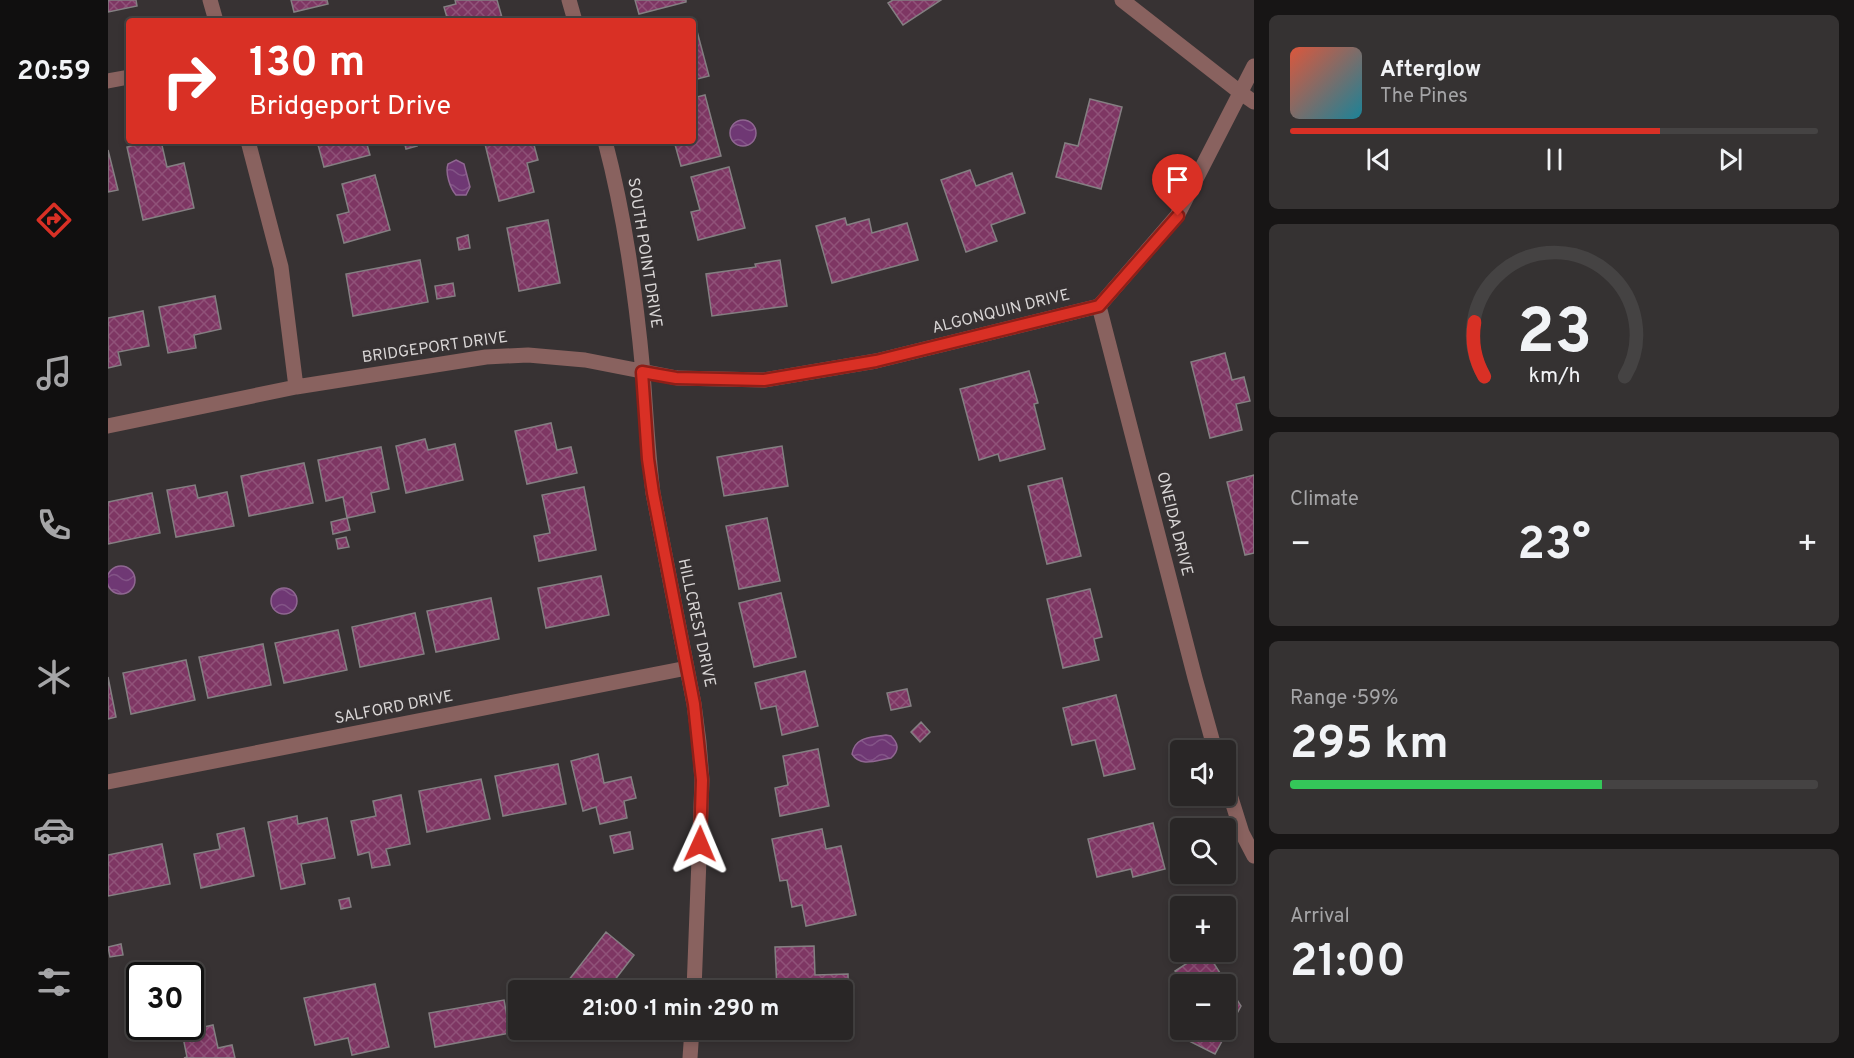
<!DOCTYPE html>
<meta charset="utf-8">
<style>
:root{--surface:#292626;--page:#353232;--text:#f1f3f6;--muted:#a5a5a7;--line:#454343;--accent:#d93025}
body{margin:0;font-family:Overpass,sans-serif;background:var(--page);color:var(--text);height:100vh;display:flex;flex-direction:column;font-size:22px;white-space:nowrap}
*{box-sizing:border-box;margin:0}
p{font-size:20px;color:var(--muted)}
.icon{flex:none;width:33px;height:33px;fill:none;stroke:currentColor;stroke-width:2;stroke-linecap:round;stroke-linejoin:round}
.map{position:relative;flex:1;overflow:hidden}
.side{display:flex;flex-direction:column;gap:15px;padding:15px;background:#171515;width:600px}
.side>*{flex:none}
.banner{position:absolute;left:18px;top:18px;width:570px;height:126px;border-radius:6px;box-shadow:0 3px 9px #0003,0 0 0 2px var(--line);background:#d93025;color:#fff;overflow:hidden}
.tools{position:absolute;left:1062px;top:740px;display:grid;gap:12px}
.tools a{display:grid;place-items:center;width:66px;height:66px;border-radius:6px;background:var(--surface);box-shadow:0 3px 9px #0003,0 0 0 2px var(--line);font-size:30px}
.speed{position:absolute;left:18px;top:962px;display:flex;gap:12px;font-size:30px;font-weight:700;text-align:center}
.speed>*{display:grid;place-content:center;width:78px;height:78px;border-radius:50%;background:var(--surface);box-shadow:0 3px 9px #0003,0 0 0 2px var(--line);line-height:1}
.speed .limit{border:3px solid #111;border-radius:9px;background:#fff;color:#111}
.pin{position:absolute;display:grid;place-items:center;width:51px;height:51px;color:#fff;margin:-62px -26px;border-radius:50% 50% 50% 0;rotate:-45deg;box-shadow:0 0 6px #0007}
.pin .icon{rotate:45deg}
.me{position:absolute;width:66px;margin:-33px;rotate:1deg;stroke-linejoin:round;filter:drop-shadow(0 0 4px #0008)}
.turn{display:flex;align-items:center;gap:21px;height:126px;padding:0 24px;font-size:27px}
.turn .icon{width:78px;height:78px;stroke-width:2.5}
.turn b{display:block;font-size:42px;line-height:51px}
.big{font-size:45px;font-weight:700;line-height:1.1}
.side .card{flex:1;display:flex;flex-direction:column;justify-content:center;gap:9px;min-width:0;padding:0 21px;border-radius:9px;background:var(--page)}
.side .dial{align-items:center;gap:0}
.dial svg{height:156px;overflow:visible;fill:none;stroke:var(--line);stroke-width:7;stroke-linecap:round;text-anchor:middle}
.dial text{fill:var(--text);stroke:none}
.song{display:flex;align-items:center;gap:18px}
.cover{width:72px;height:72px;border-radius:9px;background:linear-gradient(135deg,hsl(10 70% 55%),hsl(190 70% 35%))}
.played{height:6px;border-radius:3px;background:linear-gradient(90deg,var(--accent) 70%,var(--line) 70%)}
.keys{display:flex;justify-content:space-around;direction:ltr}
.heat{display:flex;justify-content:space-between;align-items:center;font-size:33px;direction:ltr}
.charge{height:9px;border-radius:4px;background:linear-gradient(90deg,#34c759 59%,var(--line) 0)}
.trip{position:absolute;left:400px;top:980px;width:345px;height:60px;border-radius:6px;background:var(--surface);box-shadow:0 3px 9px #0003,0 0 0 2px var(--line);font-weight:700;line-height:60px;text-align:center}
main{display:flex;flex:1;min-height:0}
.menu{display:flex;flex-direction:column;width:108px;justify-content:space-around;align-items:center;background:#100f0f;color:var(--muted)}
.menu .icon{width:42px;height:42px}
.menu .on{color:var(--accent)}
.menu b{font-size:27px;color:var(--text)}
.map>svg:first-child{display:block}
.water{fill:url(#water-waves);stroke:#8f6791;stroke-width:1.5}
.building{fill:url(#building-cross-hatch);stroke:#847f82;stroke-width:1.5}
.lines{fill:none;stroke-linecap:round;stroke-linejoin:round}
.minor{stroke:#89625f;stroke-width:15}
.route-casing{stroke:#8d1f18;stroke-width:15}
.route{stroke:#d93025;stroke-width:10}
.labels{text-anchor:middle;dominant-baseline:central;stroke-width:6;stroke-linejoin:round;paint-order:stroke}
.street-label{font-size:16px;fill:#d9d6d6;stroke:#373233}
</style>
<main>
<nav class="menu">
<b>20:59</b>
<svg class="icon on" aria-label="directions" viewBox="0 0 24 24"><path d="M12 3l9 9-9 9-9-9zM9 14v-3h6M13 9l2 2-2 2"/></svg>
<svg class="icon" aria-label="music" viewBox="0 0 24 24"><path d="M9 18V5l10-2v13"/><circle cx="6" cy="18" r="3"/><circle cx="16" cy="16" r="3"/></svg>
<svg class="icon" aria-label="phone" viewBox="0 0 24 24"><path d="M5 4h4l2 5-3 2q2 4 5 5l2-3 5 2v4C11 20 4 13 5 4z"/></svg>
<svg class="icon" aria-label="climate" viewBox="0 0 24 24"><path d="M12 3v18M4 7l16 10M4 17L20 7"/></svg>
<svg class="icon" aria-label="car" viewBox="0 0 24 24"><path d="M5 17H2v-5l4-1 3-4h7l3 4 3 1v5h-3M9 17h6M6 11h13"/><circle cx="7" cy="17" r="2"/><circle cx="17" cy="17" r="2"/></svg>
<svg class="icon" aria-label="filters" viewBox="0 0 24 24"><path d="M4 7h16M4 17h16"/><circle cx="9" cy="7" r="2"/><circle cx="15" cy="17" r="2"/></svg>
</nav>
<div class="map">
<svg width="1146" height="1058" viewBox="0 0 1146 1058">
<defs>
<pattern id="water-waves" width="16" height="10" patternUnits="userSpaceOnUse" patternTransform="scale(1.5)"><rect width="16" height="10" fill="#6f3874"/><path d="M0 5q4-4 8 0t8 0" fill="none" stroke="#835487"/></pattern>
<pattern id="building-cross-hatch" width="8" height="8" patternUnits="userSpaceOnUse" patternTransform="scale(1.5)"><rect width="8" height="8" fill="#7e3663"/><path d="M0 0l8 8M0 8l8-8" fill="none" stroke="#905279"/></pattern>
</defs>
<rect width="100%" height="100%" fill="#373233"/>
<!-- water -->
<path class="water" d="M622 133a13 13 0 1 1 26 0a13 13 0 1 1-26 0Z
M348,160L356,164L362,187L358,195H348C342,188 337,173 340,164Z
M-1 580a14 14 0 1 1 28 0a14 14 0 1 1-28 0Z
M163 601a13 13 0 1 1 26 0a13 13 0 1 1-26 0Z
M778,735L783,736C790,743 792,750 783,758C769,760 753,768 744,754C747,736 763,738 778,735Z"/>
<!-- building -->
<path class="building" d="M0,0H28L29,6L0,12Z
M183,0H219L220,4L186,12Z
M347,0H389L395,21H340L336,7L348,4Z
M527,0H578V2L531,14Z
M785,0H833L795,25L780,3Z
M586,20L601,76L585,80V21H582Z
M597,95L613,156L573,166L566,141H585V98Z
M982,99L1014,107L993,189L948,177L957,143L970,146Z
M43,141H53L59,167L76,163L86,208L35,220L19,147Z
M209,141H258L262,155L216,167Z
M296,141H307L309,146L298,149Z
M389,141H425L430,160L419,163L426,192L391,201L377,144Z
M0,150L10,190L0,192Z
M621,167L637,228L590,240L583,212L592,210L583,177Z
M862,170L868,186L904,173L917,213L883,225L889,241L858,252L833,180Z
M267,175L282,230L236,243L229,215L241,212L234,184Z
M737,218L739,225L761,219L764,233L799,223L810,260L724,283L708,226Z
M440,220L452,283L411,291L399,228Z
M360,235L362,248L351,250L349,238Z
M312,260L320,302L245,316L238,274Z
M672,260L679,306L604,316L598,274L648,267L647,264Z
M345,283L347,296L329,299L327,286Z
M107,296L113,329L86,335L88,348L60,353L51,307Z
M35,311L41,346L10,352L13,365L0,368V318Z
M1117,353L1124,380L1136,377L1142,401L1128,404L1134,430L1102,438L1083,362Z
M921,371L930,403L926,404L937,449L892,461L890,454L871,460L852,389Z
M443,423L449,450L463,447L469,473L419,484L407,431Z
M317,439L320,450L347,444L355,480L298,493L288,446Z
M674,446L680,486L616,496L609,457Z
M273,447L281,489L263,493L267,512L239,518L235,497L218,501L210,460Z
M196,463L205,503L141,516L133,476Z
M1146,475V553L1137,555L1119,482Z
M954,478L973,556L939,564L920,486Z
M87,485L90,498L119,492L126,526L68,537L59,490Z
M476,487L488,550L431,561L426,536L442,533L434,495Z
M44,493L52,533L0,544V502Z
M239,518L242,530L225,534L223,522Z
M659,518L672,581L631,589L618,526Z
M238,537L241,547L230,549L228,539Z
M493,576L501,615L438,628L430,588Z
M982,589L994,637L986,639L991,660L955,668L939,599Z
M673,593L688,657L646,667L631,603Z
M383,598L391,639L328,652L319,611Z
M307,613L316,654L252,667L244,627Z
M230,630L239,670L176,683L167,643Z
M155,644L163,685L100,698L91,657Z
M78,660L87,700L23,714L15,673Z
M697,671L710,726L674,735L668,706L653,709L647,683Z
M0,677L8,717L0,719Z
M799,689L803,706L783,710L779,693Z
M1008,695L1027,769L996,776L987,740L964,745L955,708Z
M813,722L822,732L812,742L803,732Z
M710,749L721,806L672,816L667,788L680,785L675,756Z
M490,754L496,783L523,777L528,798L516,801L519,818L492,824L488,807L475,811L463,761Z
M450,764L458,804L395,816L387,776Z
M373,779L382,819L319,832L311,791Z
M293,795L302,844L278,849L282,865L264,868L261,852L250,855L243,821L268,816L265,801Z
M189,816L190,824L219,818L227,858L193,864L197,884L173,889L160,822Z
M1045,823L1057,869L1025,877L1023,869L989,877L980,839Z
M136,828L146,876L93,888L86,854L112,849L109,834Z
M714,829L718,849L733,846L748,915L698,926L694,905L684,907L679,880L672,881L664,839Z
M522,832L525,849L506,853L502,836Z
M54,844L62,884L0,896V855Z
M241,898L243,907L233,909L231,900Z
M498,932L526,955L499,990H453Z
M13,944L15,955L2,957L0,947Z
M706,946L707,975L740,974L741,1019H735V990H669L667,947Z
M1098,951L1133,1006L1107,1054L1073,1037L1077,1029H1118V984H1075L1067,971Z
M267,984L281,1047L244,1055L240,1038L207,1045L196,998Z
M396,1000L402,1033L327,1047L321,1013Z
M105,1025L110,1048L124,1045L127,1058H76L79,1057L74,1032Z
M670,1029H704V1033L670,1034Z"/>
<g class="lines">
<!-- minor -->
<path class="minor" d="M102,0L108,21
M461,0L467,21
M1014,0L1133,93L1146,102
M0,81L21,77
M140,141L173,267L188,387
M497,141C517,217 528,295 535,373C538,413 540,453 545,493L586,704L591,742L594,780L586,990
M991,306L1087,678L1107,750
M0,426L188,387L378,357L420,355L477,360L569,378L656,380L768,361L991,306L1069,216L1146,66
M0,782L579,668
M1118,782L1134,833L1146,856
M582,1058L584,1029"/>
</g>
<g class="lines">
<!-- route casing -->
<g class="route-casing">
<path id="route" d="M592,844L594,780L586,704L545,493L540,459L534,372L568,378L656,380L768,361L991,306L1070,216"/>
</g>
<!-- route -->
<use href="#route" class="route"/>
</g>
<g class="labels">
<!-- street labels -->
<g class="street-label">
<text transform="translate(536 253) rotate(81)">SOUTH POINT DRIVE</text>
<text transform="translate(893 312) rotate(-14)">ALGONQUIN DRIVE</text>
<text transform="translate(327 348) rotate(-8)">BRIDGEPORT DRIVE</text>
<text transform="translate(1066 524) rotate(76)">ONEIDA DRIVE</text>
<text transform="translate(588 623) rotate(78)">HILLCREST DRIVE</text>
<text transform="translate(286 708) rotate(-11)">SALFORD DRIVE</text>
</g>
</g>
</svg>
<div class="tools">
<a><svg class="icon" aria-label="sound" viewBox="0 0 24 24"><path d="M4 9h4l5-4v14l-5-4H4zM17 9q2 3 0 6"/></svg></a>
<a><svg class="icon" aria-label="search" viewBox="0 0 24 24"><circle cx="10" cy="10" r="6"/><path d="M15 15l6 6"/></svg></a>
<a>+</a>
<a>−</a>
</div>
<div class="speed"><div class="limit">30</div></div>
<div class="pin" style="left:1070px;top:216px;background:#d93025"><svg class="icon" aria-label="arrive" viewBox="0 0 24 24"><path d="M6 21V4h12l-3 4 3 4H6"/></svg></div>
<svg class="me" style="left:592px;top:844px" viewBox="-20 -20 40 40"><path d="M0-17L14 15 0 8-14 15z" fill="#d93025" stroke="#fff" stroke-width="4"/></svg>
<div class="trip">21:00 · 1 min · 290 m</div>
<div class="banner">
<div class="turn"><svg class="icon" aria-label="right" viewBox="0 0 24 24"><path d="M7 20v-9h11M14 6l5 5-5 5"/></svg><div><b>130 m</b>Bridgeport Drive</div></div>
</div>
</div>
<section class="side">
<div class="card">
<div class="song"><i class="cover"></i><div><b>Afterglow</b><p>The Pines</p></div></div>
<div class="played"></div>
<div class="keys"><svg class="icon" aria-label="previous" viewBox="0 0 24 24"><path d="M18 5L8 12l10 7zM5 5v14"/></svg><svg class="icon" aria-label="pause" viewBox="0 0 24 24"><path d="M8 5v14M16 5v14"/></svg><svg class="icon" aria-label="next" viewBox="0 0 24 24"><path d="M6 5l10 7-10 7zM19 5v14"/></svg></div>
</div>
<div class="card dial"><svg viewBox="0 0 100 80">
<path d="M14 69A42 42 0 1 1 86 69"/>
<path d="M14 69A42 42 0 0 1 9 41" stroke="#d93025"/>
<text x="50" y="56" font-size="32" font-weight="700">23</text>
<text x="50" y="72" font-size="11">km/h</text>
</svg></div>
<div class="card"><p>Climate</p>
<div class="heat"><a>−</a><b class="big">23°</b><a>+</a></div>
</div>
<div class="card"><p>Range · 59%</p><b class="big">295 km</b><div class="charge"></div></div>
<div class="card"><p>Arrival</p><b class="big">21:00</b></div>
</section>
</main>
